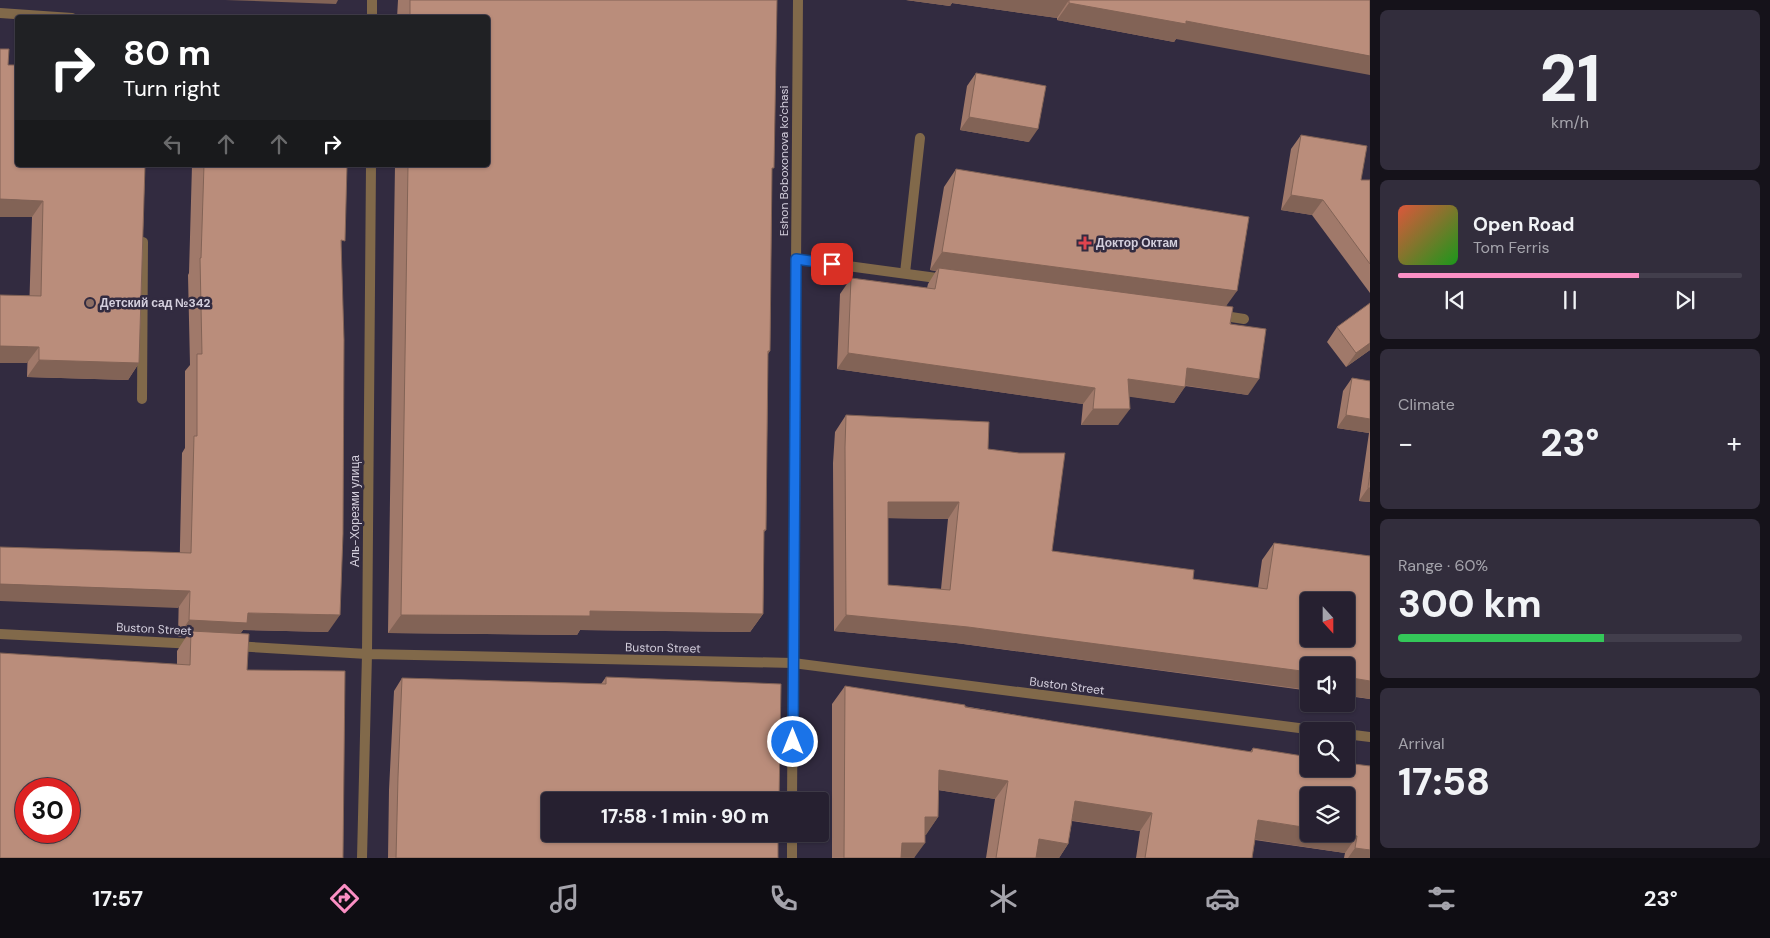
<!DOCTYPE html>
<meta charset="utf-8">
<style>
:root{--surface:#262030;--page:#322d3c;--text:#f1f3f6;--muted:#a4a3ab;--line:#423e4c;--accent:#fb8fc4}
body{margin:0;font-family:"DM Sans",sans-serif;background:var(--page);color:var(--text);height:100vh;display:flex;flex-direction:column;font-size:19px;white-space:nowrap}
*{box-sizing:border-box;margin:0}
p{font-size:16px;color:var(--muted)}
.icon{flex:none;width:28px;height:28px;fill:none;stroke:currentColor;stroke-width:2;stroke-linecap:round;stroke-linejoin:round}
.map{position:relative;flex:1;overflow:hidden}
.sheet{display:flex;flex-direction:column;gap:10px;padding:10px;background:#15121a;width:400px}
.sheet>*{flex:none}
.banner{position:absolute;left:15px;top:15px;width:475px;height:152px;border-radius:5px;box-shadow:0 1px 4px #0004,0 0 0 1px var(--line);background:#202124;color:#fff;overflow:hidden}
.needle{width:32px;rotate:159deg}
.fabs{position:absolute;left:1300px;top:592px;display:grid;gap:10px}
.fabs a{display:grid;place-items:center;width:55px;height:55px;border-radius:5px;background:var(--surface);box-shadow:0 1px 4px #0004,0 0 0 1px var(--line);font-size:25px}
.speed{position:absolute;left:15px;top:778px;display:flex;gap:10px;font-size:25px;font-weight:700;text-align:center}
.speed>*{display:grid;place-content:center;width:65px;height:65px;border-radius:50%;background:var(--surface);box-shadow:0 1px 4px #0004,0 0 0 1px var(--line);line-height:1}
.speed .limit{border:8px solid #d22;background:#fff;color:#111}
.pin{position:absolute;display:grid;place-items:center;width:42px;height:42px;color:#fff;margin:-21px;border-radius:10px;box-shadow:0 2px 8px #0006}
.me{position:absolute;width:55px;margin:-28px;rotate:0deg;stroke-linejoin:round;filter:drop-shadow(0 0 4px #0008)}
.turn{display:flex;align-items:center;gap:18px;height:105px;padding:0 25px;font-size:22px}
.turn .icon{width:65px;height:65px;stroke-width:2.5}
.turn b{display:block;font-size:35px;line-height:42px}
.lanes{display:flex;align-items:center;height:48px;padding:0 25px;background:#0003;justify-content:center;gap:25px;direction:ltr}
.lanes .off{opacity:.35}
.big{font-size:38px;font-weight:800;line-height:1.1}
.sheet .widget{flex:1;display:flex;flex-direction:column;justify-content:center;gap:8px;min-width:0;padding:0 18px;border-radius:8px;background:var(--page)}
.sheet .dial{align-items:center;gap:0}
.dial b{font-size:65px;line-height:1}
.song{display:flex;align-items:center;gap:15px}
.cover{width:60px;height:60px;border-radius:8px;background:linear-gradient(135deg,hsl(10 70% 55%),hsl(120 70% 35%))}
.played{height:5px;border-radius:2px;background:linear-gradient(90deg,var(--accent) 70%,var(--line) 70%)}
.keys{display:flex;justify-content:space-around;direction:ltr}
.heat{display:flex;justify-content:space-between;align-items:center;font-size:28px;direction:ltr}
.charge{height:8px;border-radius:4px;background:linear-gradient(90deg,#34c759 60%,var(--line) 0)}
.trip{position:absolute;left:541px;top:792px;width:288px;height:50px;border-radius:5px;background:var(--surface);box-shadow:0 1px 4px #0004,0 0 0 1px var(--line);font-weight:800;line-height:50px;text-align:center}
.tabs{display:flex;height:80px;justify-content:space-around;align-items:center;background:#0f0d13;color:var(--muted)}
.tabs .icon{width:35px;height:35px}
.tabs .on{color:var(--accent)}
.tabs b{font-size:22px;color:var(--text)}
main{display:flex;flex:1;min-height:0}
.map>svg:first-child{display:block}
.lines{fill:none;stroke-linecap:round;stroke-linejoin:round}
.lane{stroke:#81694a;stroke-width:10}
.street{stroke:#81694a;stroke-width:10}
.wall{fill:#a0796a;fill-rule:evenodd}
.shaded-wall{fill:#826356}
.building{fill:#ba8d7b;stroke:#826356;fill-rule:evenodd}
.route-casing{stroke:#114b97;stroke-width:12}
.route{stroke:#1a73e8;stroke-width:9}
.health-dot{fill:#e0444e;stroke:#322b40;stroke-width:2}
.education-dot{fill:#8d6e63;stroke:#322b40;stroke-width:2}
.labels{text-anchor:middle;dominant-baseline:central;stroke-width:5;stroke-linejoin:round;paint-order:stroke}
.street-label{font-size:12px;fill:#d4cfdd;stroke:#322b40}
.poi-label{font-size:12px;font-weight:bold;fill:#d4cfdd;stroke:#322b40;text-anchor:start}
</style>
<main>
<div class="map">
<svg width="1370" height="858" viewBox="0 0 1370 858">
<rect width="100%" height="100%" fill="#322b40"/>
<g class="lines">
<!-- lane -->
<path class="lane" d="M905,273L920,138
M142,399L143,242"/>
<!-- street -->
<path class="street" d="M0,13L72,18
M372,18V0
M796,259L944,279
M1218,315L1244,319
M0,634L195,644
M235,646L367,654L793,663L1322,731
M1346,734L1370,737
M792,801L798,0
M362,858L367,654L371,165
M792,858V834"/>
</g>
<!-- wall -->
<path class="wall" d="M398,0H777L772,170L770,351L768,354L766,530L764,532L763,614L750,632L580,630L577,635L388,633L395,165H488V18H397Z
M906,0H1370L1176,39L1174,42L1057,20V18L952,3L950,6Z
M8,65L145,165L139,363L128,380L27,377L32,217Z
M976,73L1029,142L960,130L967,86Z
M1301,135L1361,180H1370V293L1312,215L1281,210L1291,149Z
M192,165H347L341,246L328,632L243,630L240,634L247,670L343,858L177,664V651L186,637H178L182,453L185,448V371L190,365L188,275L189,273Z
M956,169L1227,306L1248,395L1185,386L1174,403L1129,396L1118,425H1081L1083,404L837,369L840,294L851,278L927,288L928,284L936,271L930,270L944,187Z
M1337,327L1370,350L1346,367L1327,342Z
M1352,378L1370,381V502L1359,501L1369,433L1337,428L1343,391Z
M846,415L988,449L1052,551L1193,579L1258,588L1262,560L1274,543L1370,556V699L956,643L834,631L833,463L835,432ZM888,518L948,519L941,589L888,585Z
M606,677L778,858H388L389,790L394,691L402,678L601,684Z
M845,686L1058,722L1250,752L1253,748L1346,769L1370,858H1344L1345,853L1255,840L1252,858H1136L1140,831L1072,821L1068,844L1059,858H986L995,799L938,790V817L925,835L914,858H832V704Z"/>
<!-- shaded-wall -->
<path class="shaded-wall" d="M225,0H338L336,4Z
M906,0H1069L1057,18L952,3L950,6Z
M1069,3L1186,21L1370,56V75L1176,39L1174,42L1057,20Z
M969,117L1038,129L1029,142L960,130Z
M1291,195L1323,200L1312,215L1281,210Z
M0,199L43,201L32,217H0Z
M942,252L1237,291L1224,309L939,268L936,271L930,270Z
M1370,343V350L1346,367L1356,353Z
M0,346L39,347L27,363H0Z
M848,353L1095,388L1083,404L837,369Z
M39,360L139,363L128,380L27,377Z
M1187,368L1259,379L1248,395L1176,384Z
M1128,379L1185,387L1174,403L1117,395Z
M1093,409H1130L1118,425H1081Z
M1346,415L1370,419V431L1369,433L1337,428Z
M1368,488H1370V502L1359,501Z
M888,502H959L948,519L876,518Z
M0,584L190,591L178,608L0,601Z
M590,611L763,614L750,632L580,630L577,635L388,633L401,615Z
M248,613L340,615L328,632L243,630L236,640L191,631L186,637H178L189,620Z
M846,615L968,627L1309,672V690L956,643L834,631Z
M1346,677L1370,681V699L1346,695Z
M939,770L1008,781L995,799L926,788Z
M1075,801L1152,813L1140,831L1062,819Z
M925,817H938L926,835H912Z
M1258,820L1309,828V834H1346L1357,836L1345,853L1246,838Z
M1039,839L1068,844L1059,858H1033Z
M902,843H925L914,858H891Z
M1355,848L1370,850V858H1348Z"/>
<!-- building -->
<path class="building" d="M410,0H777L774,168H772L770,351H768L766,530H764L763,614L590,611V616L401,615L408,165H488V18H410Z
M1066,0H1370V56L1186,21V24L1069,3V0Z
M0,49H9L8,65H18V165H145L139,363L39,360V347L0,346V295L41,296L43,201L0,199Z
M976,73L1046,86L1038,129L969,117Z
M1301,135L1367,146L1361,180H1370V264L1323,200L1291,195Z
M204,165H347L345,241L341,240L344,340L343,534L340,615L248,613L247,623L189,620L190,591L0,584V547L191,553L194,436H197V354H202L200,258H201Z
M956,169L1249,217L1237,291L942,252Z
M939,268L1233,307L1230,324L1266,329L1259,379L1187,368L1185,387L1128,379L1130,409H1093L1095,388L848,353L851,278L935,289Z
M1370,303V343L1356,353L1337,327Z
M1352,378L1370,381V419L1346,415Z
M846,415L989,422L988,449L1019,453H1065L1052,551L1194,570L1193,579L1267,589L1274,543L1370,556V681L1346,677V666H1309V672L968,627L846,615L845,447ZM888,502H959L950,590L888,585ZM1309,601H1346V639H1309Z
M1370,472V488H1368Z
M191,631L249,634L247,670L345,671L343,858H0V653L190,665ZM26,789H69V831H26Z
M606,677L781,684L779,801H550V834H778V858H396L398,777L402,678L606,684Z
M845,686L965,705V707L1058,722L1252,752L1253,748L1309,757V769H1346V763L1370,766V850L1355,848L1357,836L1346,834V796H1309V828L1258,820L1252,858H1145L1152,813L1075,801L1068,844L1039,839L1036,858H996L1008,781L939,770L938,817H925V843H902L901,858H844Z"/>
<g class="lines">
<!-- route casing -->
<g class="route-casing">
<path id="route" d="M793,742L796,259L832,264"/>
</g>
<!-- route -->
<use href="#route" class="route"/>
</g>
<!-- markers -->
<path class="health-dot" d="M1082.5 235.5h5v5h5v5h-5v5h-5v-5h-5v-5h5z"/>
<circle class="education-dot" cx="90" cy="303" r="5"/>
<g class="labels">
<!-- street labels -->
<g class="street-label">
<text transform="translate(784 161) rotate(-90)">Eshon Boboxonova ko'chasi</text>
<text transform="translate(355 511) rotate(-90)">Аль-Хорезми улица</text>
<text transform="translate(154 629) rotate(3)">Buston Street</text>
<text transform="translate(663 648) rotate(1)">Buston Street</text>
<text transform="translate(1067 686) rotate(7)">Buston Street</text>
</g>
<!-- poi labels -->
<g class="poi-label">
<text x="1096" y="243">Доктор Октам</text>
<text x="100" y="303">Детский сад №342</text>
</g>
</g>
</svg>
<div class="fabs">
<a><svg class="needle" viewBox="-14 -14 28 28"><path d="M0-13l5 13h-10z" fill="#e53935"/><path d="M0 13l5-13h-10z" fill="#a4a3ab"/></svg></a>
<a><svg class="icon" aria-label="sound" viewBox="0 0 24 24"><path d="M4 9h4l5-4v14l-5-4H4zM17 9q2 3 0 6"/></svg></a>
<a><svg class="icon" aria-label="search" viewBox="0 0 24 24"><circle cx="10" cy="10" r="6"/><path d="M15 15l6 6"/></svg></a>
<a><svg class="icon" aria-label="layers" viewBox="0 0 24 24"><path d="M12 4l9 5-9 5-9-5zM3 14l9 5 9-5"/></svg></a>
</div>
<div class="speed"><div class="limit">30</div></div>
<div class="pin" style="left:832px;top:264px;background:#d93025"><svg class="icon" aria-label="arrive" viewBox="0 0 24 24"><path d="M6 21V4h12l-3 4 3 4H6"/></svg></div>
<svg class="me" style="left:793px;top:742px" viewBox="-20 -20 40 40"><circle r="17" fill="#1a73e8" stroke="#fff" stroke-width="3"/><path d="M0-11L8 9 0 5-8 9z" fill="#fff"/></svg>
<div class="trip">17:58 · 1 min · 90 m</div>
<div class="banner">
<div class="turn"><svg class="icon" aria-label="right" viewBox="0 0 24 24"><path d="M7 20v-9h11M14 6l5 5-5 5"/></svg><div><b>80 m</b>Turn right</div></div>
<div class="lanes"><svg class="icon off" aria-label="left" viewBox="0 0 24 24"><path d="M17 20v-9H6M10 6l-5 5 5 5"/></svg><svg class="icon off" aria-label="ahead" viewBox="0 0 24 24"><path d="M12 20V5M6 11l6-6 6 6"/></svg><svg class="icon off" aria-label="ahead" viewBox="0 0 24 24"><path d="M12 20V5M6 11l6-6 6 6"/></svg><svg class="icon" aria-label="right" viewBox="0 0 24 24"><path d="M7 20v-9h11M14 6l5 5-5 5"/></svg></div>
</div>
</div>
<section class="sheet">
<div class="widget dial"><b>21</b><p>km/h</p></div>
<div class="widget">
<div class="song"><i class="cover"></i><div><b>Open Road</b><p>Tom Ferris</p></div></div>
<div class="played"></div>
<div class="keys"><svg class="icon" aria-label="previous" viewBox="0 0 24 24"><path d="M18 5L8 12l10 7zM5 5v14"/></svg><svg class="icon" aria-label="pause" viewBox="0 0 24 24"><path d="M8 5v14M16 5v14"/></svg><svg class="icon" aria-label="next" viewBox="0 0 24 24"><path d="M6 5l10 7-10 7zM19 5v14"/></svg></div>
</div>
<div class="widget"><p>Climate</p>
<div class="heat"><a>−</a><b class="big">23°</b><a>+</a></div>
</div>
<div class="widget"><p>Range · 60%</p><b class="big">300 km</b><div class="charge"></div></div>
<div class="widget"><p>Arrival</p><b class="big">17:58</b></div>
</section>
</main>
<nav class="tabs">
<b>17:57</b>
<svg class="icon on" aria-label="directions" viewBox="0 0 24 24"><path d="M12 3l9 9-9 9-9-9zM9 14v-3h6M13 9l2 2-2 2"/></svg>
<svg class="icon" aria-label="music" viewBox="0 0 24 24"><path d="M9 18V5l10-2v13"/><circle cx="6" cy="18" r="3"/><circle cx="16" cy="16" r="3"/></svg>
<svg class="icon" aria-label="phone" viewBox="0 0 24 24"><path d="M5 4h4l2 5-3 2q2 4 5 5l2-3 5 2v4C11 20 4 13 5 4z"/></svg>
<svg class="icon" aria-label="climate" viewBox="0 0 24 24"><path d="M12 3v18M4 7l16 10M4 17L20 7"/></svg>
<svg class="icon" aria-label="car" viewBox="0 0 24 24"><path d="M5 17H2v-5l4-1 3-4h7l3 4 3 1v5h-3M9 17h6M6 11h13"/><circle cx="7" cy="17" r="2"/><circle cx="17" cy="17" r="2"/></svg>
<svg class="icon" aria-label="filters" viewBox="0 0 24 24"><path d="M4 7h16M4 17h16"/><circle cx="9" cy="7" r="2"/><circle cx="15" cy="17" r="2"/></svg>
<b>23°</b>
</nav>
